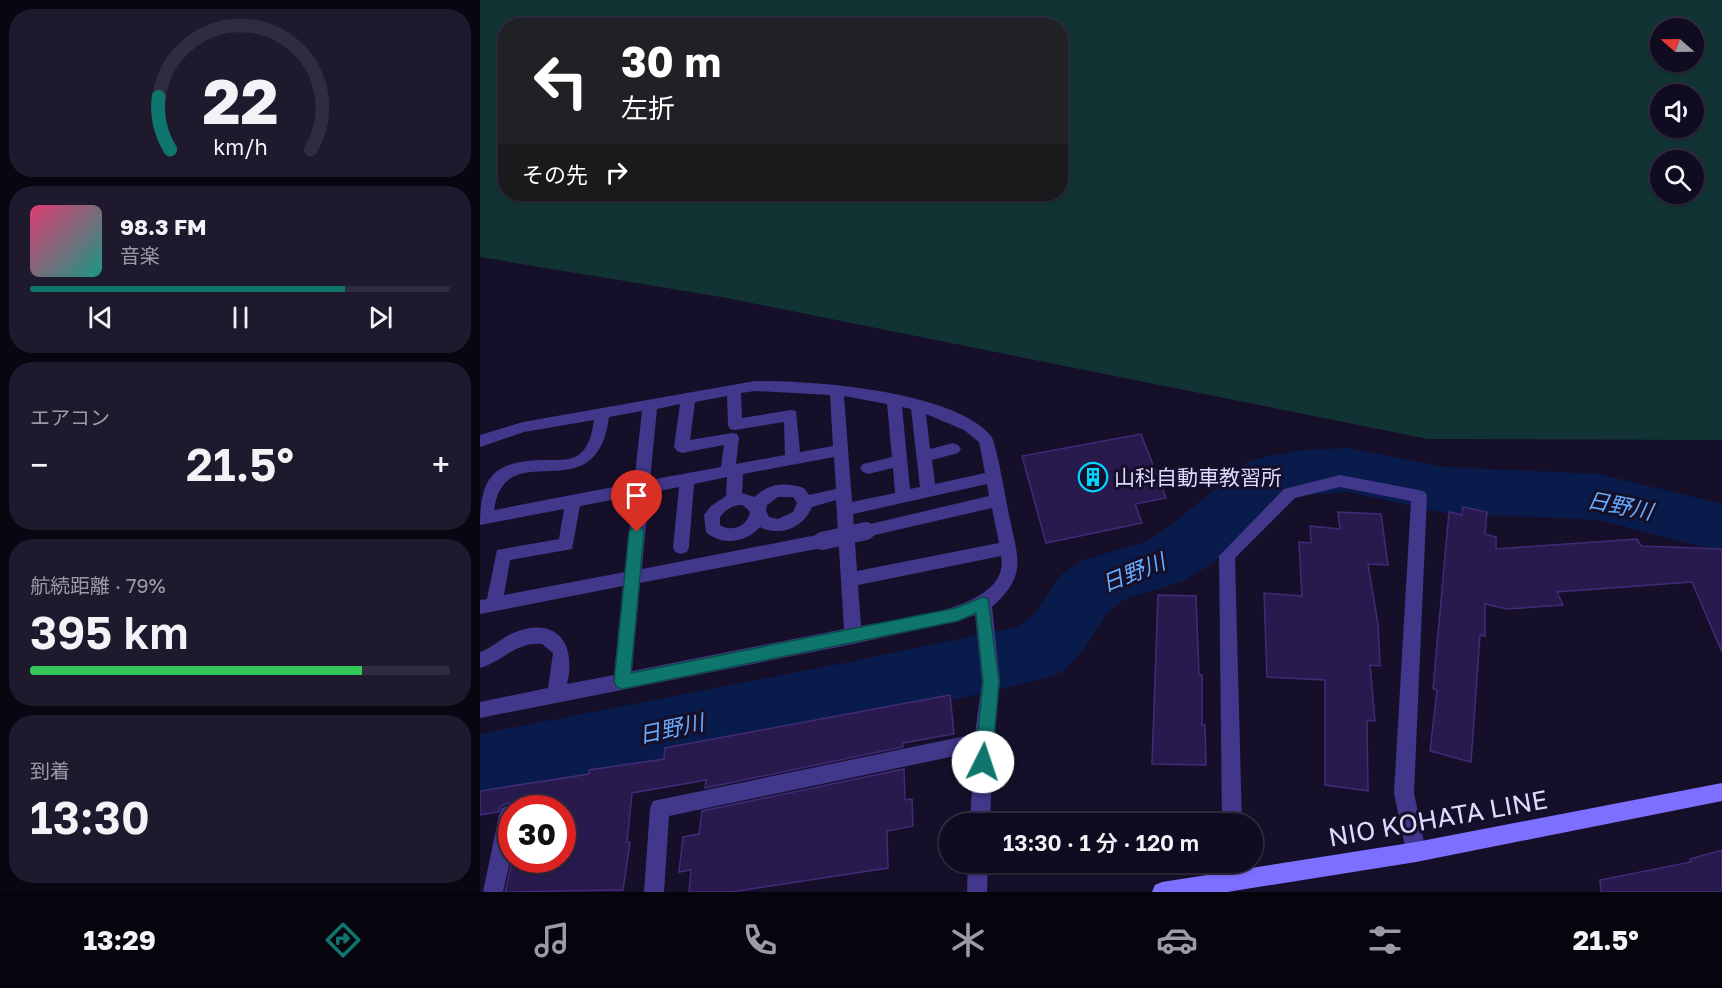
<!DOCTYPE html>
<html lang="ja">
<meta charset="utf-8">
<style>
:root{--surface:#100b20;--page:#1e192d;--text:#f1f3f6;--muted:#9c9ba5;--line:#302b3e;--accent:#0f766e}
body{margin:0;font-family:"Golos Text","Noto Sans JP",sans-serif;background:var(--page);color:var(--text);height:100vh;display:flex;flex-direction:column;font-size:22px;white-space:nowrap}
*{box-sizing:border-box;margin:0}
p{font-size:20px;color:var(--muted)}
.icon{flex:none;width:33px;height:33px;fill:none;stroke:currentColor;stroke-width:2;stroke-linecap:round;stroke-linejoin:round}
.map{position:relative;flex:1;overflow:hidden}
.sheet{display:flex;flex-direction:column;gap:9px;padding:9px;background:#090612;width:480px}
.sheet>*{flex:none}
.banner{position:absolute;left:18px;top:18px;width:570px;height:183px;border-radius:24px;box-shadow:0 2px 4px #0004,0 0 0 2px var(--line);background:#202124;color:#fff;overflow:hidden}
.needle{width:39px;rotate:290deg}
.controls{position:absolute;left:1170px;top:18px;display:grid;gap:12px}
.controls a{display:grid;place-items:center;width:54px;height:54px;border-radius:50%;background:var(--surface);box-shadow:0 2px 4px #0004,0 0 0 2px var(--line);font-size:30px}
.speed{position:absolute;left:18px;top:795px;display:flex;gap:12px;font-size:30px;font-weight:700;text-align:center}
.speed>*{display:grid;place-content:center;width:78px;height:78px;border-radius:50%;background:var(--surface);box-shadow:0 2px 4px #0004,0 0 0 2px var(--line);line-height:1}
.speed .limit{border:9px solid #d22;background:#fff;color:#111}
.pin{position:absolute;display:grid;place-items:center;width:51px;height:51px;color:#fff;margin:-62px -26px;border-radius:50% 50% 50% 0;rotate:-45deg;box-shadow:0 0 6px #0007}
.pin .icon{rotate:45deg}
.me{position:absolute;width:66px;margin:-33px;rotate:4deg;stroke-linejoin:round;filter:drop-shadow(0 0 4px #0008)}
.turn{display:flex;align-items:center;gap:21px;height:126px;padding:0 24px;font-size:27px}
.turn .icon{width:78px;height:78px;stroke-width:2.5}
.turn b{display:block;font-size:42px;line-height:51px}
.then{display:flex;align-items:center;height:57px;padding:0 24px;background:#0003;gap:12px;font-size:22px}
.big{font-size:45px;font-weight:600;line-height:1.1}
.sheet .tile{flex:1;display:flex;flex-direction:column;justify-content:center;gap:9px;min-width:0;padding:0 21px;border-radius:24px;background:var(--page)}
.sheet .dial{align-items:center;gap:0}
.dial svg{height:156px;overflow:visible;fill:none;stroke:var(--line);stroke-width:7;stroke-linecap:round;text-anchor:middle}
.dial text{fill:var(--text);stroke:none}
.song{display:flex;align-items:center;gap:18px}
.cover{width:72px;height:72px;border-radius:9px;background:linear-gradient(135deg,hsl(340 70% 55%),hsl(170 70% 35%))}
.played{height:6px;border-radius:3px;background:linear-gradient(90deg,var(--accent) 75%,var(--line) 75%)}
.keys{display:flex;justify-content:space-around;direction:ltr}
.heat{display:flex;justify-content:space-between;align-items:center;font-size:33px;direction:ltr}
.charge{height:9px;border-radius:4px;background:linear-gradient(90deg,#34c759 79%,var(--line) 0)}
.trip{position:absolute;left:459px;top:813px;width:324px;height:60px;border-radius:30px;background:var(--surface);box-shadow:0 2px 4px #0004,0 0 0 2px var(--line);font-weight:600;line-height:60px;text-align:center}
.tabs{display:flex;height:96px;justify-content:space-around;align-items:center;background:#06040d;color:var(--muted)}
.tabs .icon{width:42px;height:42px}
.tabs .selected{color:var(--accent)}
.tabs b{font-size:27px;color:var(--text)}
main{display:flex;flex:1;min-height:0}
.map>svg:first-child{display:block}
.green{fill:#123334;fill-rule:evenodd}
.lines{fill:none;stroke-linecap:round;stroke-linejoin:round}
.river{fill:#081b4a;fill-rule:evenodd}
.building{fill:#281a4c;stroke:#402b79;stroke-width:1.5}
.service{fill:#41388b;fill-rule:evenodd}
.minor{fill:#41388b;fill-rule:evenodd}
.secondary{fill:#7d6fff;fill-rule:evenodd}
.service-bridge{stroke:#41388b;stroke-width:18}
.route{fill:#0f766e;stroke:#0a4d48;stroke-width:1.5}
.labels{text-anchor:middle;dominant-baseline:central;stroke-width:6;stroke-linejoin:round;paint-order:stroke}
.poi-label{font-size:21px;fill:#dfd8ff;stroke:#160f2a;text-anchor:start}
.water-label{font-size:22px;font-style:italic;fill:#66adff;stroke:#160f2a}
.near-street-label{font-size:26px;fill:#dfd8ff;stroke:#160f2a}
</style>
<main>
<section class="sheet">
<div class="tile dial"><svg viewBox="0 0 100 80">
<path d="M14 69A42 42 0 1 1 86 69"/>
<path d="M14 69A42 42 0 0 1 8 42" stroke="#0f766e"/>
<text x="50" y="56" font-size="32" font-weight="700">22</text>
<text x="50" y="72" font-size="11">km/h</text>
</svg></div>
<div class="tile">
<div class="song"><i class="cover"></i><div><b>98.3 FM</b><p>音楽</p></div></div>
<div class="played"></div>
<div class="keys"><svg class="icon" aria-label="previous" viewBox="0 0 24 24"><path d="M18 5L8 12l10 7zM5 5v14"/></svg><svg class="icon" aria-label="pause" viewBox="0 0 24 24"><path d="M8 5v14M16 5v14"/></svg><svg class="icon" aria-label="next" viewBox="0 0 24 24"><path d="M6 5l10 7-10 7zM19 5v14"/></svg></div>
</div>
<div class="tile"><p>エアコン</p>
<div class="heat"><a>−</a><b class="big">21.5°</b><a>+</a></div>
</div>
<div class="tile"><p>航続距離 · 79%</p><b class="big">395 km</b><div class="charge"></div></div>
<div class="tile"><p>到着</p><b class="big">13:30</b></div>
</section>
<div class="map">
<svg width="1242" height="892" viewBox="0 0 1242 892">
<rect width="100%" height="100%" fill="#160f2a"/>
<!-- green -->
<path class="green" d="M0,0H1242V440L948,439L247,298L0,257ZM26,26H580V194H26ZM1180,28H1214V62H1180ZM1180,94H1214V128H1180ZM1180,160H1214V194H1180Z"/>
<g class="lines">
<!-- river -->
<path class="river" d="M868,448L964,467L1119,474L1242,504V552L1119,520L964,513L868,492L806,497L733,563L704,581L645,599L627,613L602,652L583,672L559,680L364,725L0,802V734L364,663L540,626L556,612L581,575L603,560L665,542L689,527L768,462L789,456L823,450Z"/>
</g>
<!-- building -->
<path class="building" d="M661,434L686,498L655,504L662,523L566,543L542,456Z
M983,507L1007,512L1005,534L1016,537V549L1157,539L1161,546L1242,549V652L1212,582L1077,592L1083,605L1027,609L1005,604V636L1000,635L991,762L950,751L957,690L953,689L969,512L982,515Z
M858,512L901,514L908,565L888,564L898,624L900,666L890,665L895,721L887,720L888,791L845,785V680L787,677L784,593L822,596L819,542L831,543L830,526L860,529Z
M678,595L716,596L719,675H722V725H725L726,765L672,764Z
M470,695L474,734L423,743V747L225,788L226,780L152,793L147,842H150L143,890L25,892L32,861L82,860V808H38L28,803L21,806L18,812L0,815V791L109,774V770L184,759L185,748Z
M424,769L425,800L432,799L433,826L407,831L408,868L251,892H209L211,870L199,872L203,837L219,834L222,811Z
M1242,850V892H1121L1120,880L1211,862L1210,859Z"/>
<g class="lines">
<!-- service -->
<path class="service" d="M275,381C331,380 475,391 511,436C517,444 527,507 530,520C539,561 546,576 512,607L520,682L517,688L511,690L505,688L502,682L495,615L478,621L373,644L0,718V702L68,688L73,653L62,644C37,641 23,661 0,668V652C12,648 21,638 33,633C76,615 97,643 87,684L134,675L143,586L0,614V600L7,599L17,550L79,539L84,509L0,525C0,473 17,460 68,460C79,460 91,461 100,454C110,445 112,432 114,420L44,432L0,447V435L43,422ZM275,391L350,395L353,446L320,452L316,411L311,410L262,418L261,393ZM247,396L248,425L250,429L255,430L304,422L305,455L256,464L259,438L257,434L252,433L210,440L215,402ZM364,396L407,404L412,457L383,464L380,468L383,472L388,474L413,468L415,493L372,502ZM200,404L194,447L197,451L202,453L244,445L241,467L170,480L177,409ZM422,407L431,409L440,487L430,489ZM162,411L154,483L14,510C25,431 116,516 129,417ZM446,414L484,430L499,442L505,473L455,484L452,460L478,453L481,449L478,445L473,443L450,449ZM354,457L356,489L329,495L324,488C306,482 288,483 275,497L262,493L263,474ZM247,477L246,496L231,506L224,515L226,532C242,546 266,543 280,527C301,537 323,528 332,507L356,500L364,629L152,671L160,583L342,548L348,546L350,541L348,536L342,534L162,569L169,493L199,487L193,547L195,552L201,554L207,552L209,547L214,484ZM507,484L509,496L386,525L380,526L378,531L380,536L386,537L512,508L519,543L377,571L373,514ZM153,496L145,572L24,595L30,560L92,549L100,506ZM298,497H313L317,503L313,512L298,519L289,517L286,511L287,505ZM263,505L270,512C268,526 251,533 240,525V517C246,509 253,505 263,505ZM521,556C532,610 417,619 381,626L378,585Z
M29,805L36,808H32V852L23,892H3L19,815L22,808Z"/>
<!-- minor -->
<path class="minor" d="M860,475L939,490L945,492L947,496L934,793L946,852L943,859L936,862L929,859L926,852L914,793L931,501L860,487L815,498L755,558L762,824H742L739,556L804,489Z
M511,674L517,676L520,682L513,741L510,824H490L494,752L189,816L184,892H164L170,808L173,801L495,734L502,682L505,676Z
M488,862H508L507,892H487Z
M743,862H763V879L760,886L753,889L746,886L743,879Z"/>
<!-- secondary -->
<path class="secondary" d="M1242,783V801L936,862L747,892H672L675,885L682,882L936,842Z"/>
<!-- service-bridge -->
<path class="service-bridge" d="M342,541L386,531"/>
</g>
<!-- route -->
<path class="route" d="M157,526L162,528L164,532L151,673L476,608L503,597L508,599L519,682L512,762L510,767L503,770L497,767L495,762L503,682L496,613L478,621L142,689L137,687L134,682L149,532L152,528Z"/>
<!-- icons -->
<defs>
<g id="building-ring" transform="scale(1.5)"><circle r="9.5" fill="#160f2a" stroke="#04d4ff" stroke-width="1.5"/><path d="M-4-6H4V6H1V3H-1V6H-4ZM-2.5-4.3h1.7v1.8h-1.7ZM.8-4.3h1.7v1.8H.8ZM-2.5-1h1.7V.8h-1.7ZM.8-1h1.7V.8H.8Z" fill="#04d4ff"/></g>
</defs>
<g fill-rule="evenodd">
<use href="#building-ring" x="613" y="477"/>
</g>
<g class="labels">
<!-- poi labels -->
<g class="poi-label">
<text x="634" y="477">山科自動車教習所</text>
</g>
<!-- water labels -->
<g class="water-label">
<text transform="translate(1140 505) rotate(11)">日野川</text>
<text transform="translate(653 572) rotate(-22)">日野川</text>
<text transform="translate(191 728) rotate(-12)">日野川</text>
</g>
<!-- near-street labels -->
<g class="near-street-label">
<text transform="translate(958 818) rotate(-10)">NIO KOHATA LINE</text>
</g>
</g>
</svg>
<div class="controls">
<a><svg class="needle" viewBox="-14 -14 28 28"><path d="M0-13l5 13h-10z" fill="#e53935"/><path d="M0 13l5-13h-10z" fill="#9c9ba5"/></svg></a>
<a><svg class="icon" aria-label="sound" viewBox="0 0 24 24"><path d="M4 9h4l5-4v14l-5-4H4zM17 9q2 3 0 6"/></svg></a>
<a><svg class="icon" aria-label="search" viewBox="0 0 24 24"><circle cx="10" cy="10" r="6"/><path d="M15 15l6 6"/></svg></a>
</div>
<div class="speed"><div class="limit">30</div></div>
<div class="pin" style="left:157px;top:532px;background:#d93025"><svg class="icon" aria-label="arrive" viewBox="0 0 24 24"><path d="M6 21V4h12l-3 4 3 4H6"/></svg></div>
<svg class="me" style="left:503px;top:762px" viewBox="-20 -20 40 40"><circle r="19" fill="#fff"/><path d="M0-13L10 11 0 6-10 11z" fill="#0f766e"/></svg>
<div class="trip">13:30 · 1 分 · 120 m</div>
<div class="banner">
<div class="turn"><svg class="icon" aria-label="left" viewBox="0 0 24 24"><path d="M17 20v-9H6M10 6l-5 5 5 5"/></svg><div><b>30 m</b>左折</div></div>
<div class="then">その先<svg class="icon" aria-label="right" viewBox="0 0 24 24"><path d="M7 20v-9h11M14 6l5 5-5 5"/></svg></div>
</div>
</div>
</main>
<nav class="tabs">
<b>13:29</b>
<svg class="icon selected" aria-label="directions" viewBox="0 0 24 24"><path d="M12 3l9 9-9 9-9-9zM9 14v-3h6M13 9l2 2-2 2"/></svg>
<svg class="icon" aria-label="music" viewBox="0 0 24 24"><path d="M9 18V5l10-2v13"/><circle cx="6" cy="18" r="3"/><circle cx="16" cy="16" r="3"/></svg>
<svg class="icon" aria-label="phone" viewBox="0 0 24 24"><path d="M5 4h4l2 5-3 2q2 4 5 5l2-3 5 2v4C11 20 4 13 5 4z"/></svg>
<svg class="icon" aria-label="climate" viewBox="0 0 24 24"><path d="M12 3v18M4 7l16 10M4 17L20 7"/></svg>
<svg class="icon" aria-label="car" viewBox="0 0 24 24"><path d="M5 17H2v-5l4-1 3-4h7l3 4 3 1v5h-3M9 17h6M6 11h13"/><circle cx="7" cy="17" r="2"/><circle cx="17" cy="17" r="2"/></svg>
<svg class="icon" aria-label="filters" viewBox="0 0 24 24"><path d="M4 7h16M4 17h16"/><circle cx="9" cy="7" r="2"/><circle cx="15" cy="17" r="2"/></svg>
<b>21.5°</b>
</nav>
